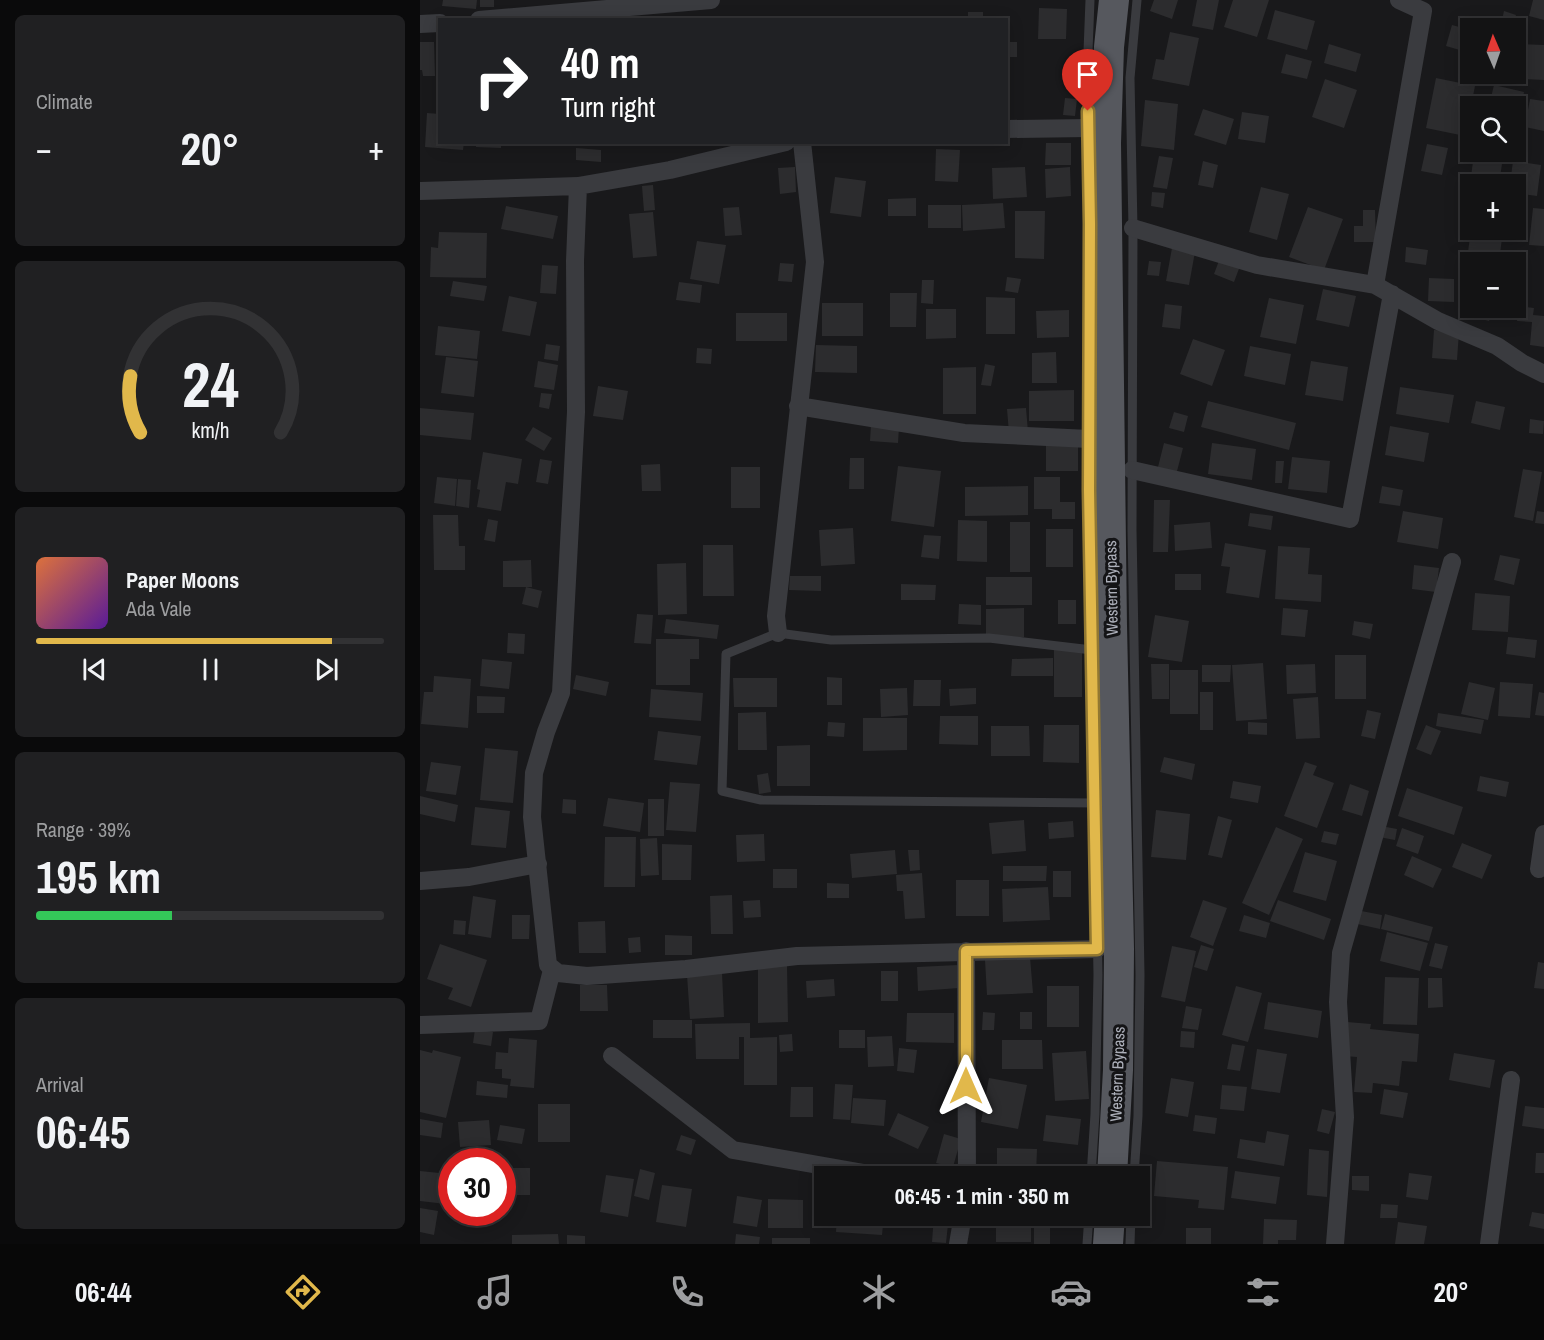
<!DOCTYPE html>
<meta charset="utf-8">
<style>
:root{--surface:#131314;--page:#202022;--text:#f1f3f6;--muted:#9d9ea0;--line:#323234;--accent:#e1b84b}
body{margin:0;font-family:"Archivo Narrow",sans-serif;background:var(--page);color:var(--text);height:100vh;display:flex;flex-direction:column;font-size:22px;white-space:nowrap}
*{box-sizing:border-box;margin:0}
p{font-size:20px;color:var(--muted)}
.icon{flex:none;width:33px;height:33px;fill:none;stroke:currentColor;stroke-width:2;stroke-linecap:round;stroke-linejoin:round}
.map{position:relative;flex:1;overflow:hidden}
.side{display:flex;flex-direction:column;gap:15px;padding:15px;background:#0a0a0b;width:420px}
.side>*{flex:none}
.hud{position:absolute;left:18px;top:18px;width:570px;height:126px;border-radius:0px;box-shadow:0 3px 15px #0003,0 0 0 2px var(--line);background:#202124;color:#fff;overflow:hidden}
.needle{width:39px;rotate:358deg}
.controls{position:absolute;left:1040px;top:18px;display:grid;gap:12px}
.controls a{display:grid;place-items:center;width:66px;height:66px;border-radius:0px;background:var(--surface);box-shadow:0 3px 15px #0003,0 0 0 2px var(--line);font-size:30px}
.speed{position:absolute;left:18px;top:1148px;display:flex;gap:12px;font-size:30px;font-weight:700;text-align:center}
.speed>*{display:grid;place-content:center;width:78px;height:78px;border-radius:50%;background:var(--surface);box-shadow:0 3px 15px #0003,0 0 0 2px var(--line);line-height:1}
.speed .limit{border:9px solid #d22;background:#fff;color:#111}
.pin{position:absolute;display:grid;place-items:center;width:51px;height:51px;color:#fff;margin:-62px -26px;border-radius:50% 50% 50% 0;rotate:-45deg;box-shadow:0 0 6px #0007}
.pin .icon{rotate:45deg}
.me{position:absolute;width:66px;margin:-33px;rotate:0deg;stroke-linejoin:round;filter:drop-shadow(0 0 4px #0008)}
.turn{display:flex;align-items:center;gap:21px;height:126px;padding:0 24px;font-size:27px}
.turn .icon{width:78px;height:78px;stroke-width:2.5}
.turn b{display:block;font-size:42px;line-height:51px}
.big{font-size:45px;font-weight:700;line-height:1.1}
.side .widget{flex:1;display:flex;flex-direction:column;justify-content:center;gap:9px;min-width:0;padding:0 21px;border-radius:9px;background:var(--page)}
.side .dial{align-items:center;gap:0}
.dial svg{height:156px;overflow:visible;fill:none;stroke:var(--line);stroke-width:7;stroke-linecap:round;text-anchor:middle}
.dial text{fill:var(--text);stroke:none}
.song{display:flex;align-items:center;gap:18px}
.cover{width:72px;height:72px;border-radius:9px;background:linear-gradient(135deg,hsl(20 70% 55%),hsl(270 70% 35%))}
.played{height:6px;border-radius:3px;background:linear-gradient(90deg,var(--accent) 85%,var(--line) 85%)}
.keys{display:flex;justify-content:space-around;direction:ltr}
.heat{display:flex;justify-content:space-between;align-items:center;font-size:33px;direction:ltr}
.charge{height:9px;border-radius:4px;background:linear-gradient(90deg,#34c759 39%,var(--line) 0)}
.trip{position:absolute;left:394px;top:1166px;width:336px;height:60px;border-radius:0px;background:var(--surface);box-shadow:0 3px 15px #0003,0 0 0 2px var(--line);font-weight:700;line-height:60px;text-align:center}
.menu{display:flex;height:96px;justify-content:space-around;align-items:center;background:#080808;color:var(--muted)}
.menu .icon{width:42px;height:42px}
.menu .on{color:var(--accent)}
.menu b{font-size:27px;color:var(--text)}
main{display:flex;flex:1;min-height:0}
.map>svg:first-child{display:block}
.building{fill:#2c2c2e}
.lines{fill:none;stroke-linecap:round;stroke-linejoin:round}
.lane{stroke:#3a3b3f;stroke-width:9}
.street{stroke:#3a3b3f;stroke-width:18}
.primary{stroke:#56585e;stroke-width:30}
.route-casing{stroke:#927831;stroke-width:15}
.route{stroke:#e1b84b;stroke-width:10}
.labels{text-anchor:middle;dominant-baseline:central;stroke-width:6;stroke-linejoin:round;paint-order:stroke}
.street-label{font-size:16px;fill:#acafb9;stroke:#141416}
</style>
<main>
<section class="side">
<div class="widget"><p>Climate</p>
<div class="heat"><a>−</a><b class="big">20°</b><a>+</a></div>
</div>
<div class="widget dial"><svg viewBox="0 0 100 80">
<path d="M14 69A42 42 0 1 1 86 69"/>
<path d="M14 69A42 42 0 0 1 9 40" stroke="#e1b84b"/>
<text x="50" y="56" font-size="32" font-weight="700">24</text>
<text x="50" y="72" font-size="11">km/h</text>
</svg></div>
<div class="widget">
<div class="song"><i class="cover"></i><div><b>Paper Moons</b><p>Ada Vale</p></div></div>
<div class="played"></div>
<div class="keys"><svg class="icon" aria-label="previous" viewBox="0 0 24 24"><path d="M18 5L8 12l10 7zM5 5v14"/></svg><svg class="icon" aria-label="pause" viewBox="0 0 24 24"><path d="M8 5v14M16 5v14"/></svg><svg class="icon" aria-label="next" viewBox="0 0 24 24"><path d="M6 5l10 7-10 7zM19 5v14"/></svg></div>
</div>
<div class="widget"><p>Range · 39%</p><b class="big">195 km</b><div class="charge"></div></div>
<div class="widget"><p>Arrival</p><b class="big">06:45</b></div>
</section>
<div class="map">
<svg width="1124" height="1244" viewBox="0 0 1124 1244">
<rect width="100%" height="100%" fill="#19191b"/>
<!-- building -->
<path class="building" d="M23,0H57L56,9L22,6Z
M60,0H74V7H60Z
M734,0H758L752,19L730,11Z
M777,0H799L793,30L772,26Z
M813,0H849L837,37L804,27Z
M1113,0H1124V20L1109,16Z
M619,8L647,9L646,39H618Z
M855,10L895,21L887,50L847,39Z
M1084,11L1096,15L1092,27L1081,24Z
M548,12H563V20H548Z
M1032,25L1050,30V53L1026,46Z
M750,32L779,38L769,86L732,79L736,59L744,60Z
M0,42H14L15,76H3L2,70H0Z
M586,42H597V57H586Z
M909,44L941,54L936,72L904,63Z
M1095,44L1124,45V80L1080,78V74H1095Z
M866,54L892,61L887,79L861,73Z
M1016,78L1055,86L1045,136L1006,128Z
M905,79L937,90L924,128L892,117Z
M1074,85L1104,92L1096,127L1095,106H1069Z
M645,98L657,99L655,116L643,115Z
M1110,99L1124,101V131L1105,127Z
M725,100L758,104L754,150L721,146Z
M783,109L814,119L806,145L774,135Z
M822,112L849,116L845,143L818,139Z
M7,113L20,114V142H44L43,150L5,147Z
M56,142H81V148L56,147Z
M626,143H651V165H625Z
M1007,144L1028,148L1022,175L1001,171Z
M156,148L181,150V162L156,160Z
M516,149L540,150L538,182L515,181Z
M1054,154L1083,157L1079,184H1050Z
M739,156L753,158L747,189L733,187Z
M783,161L798,165L793,188L778,185Z
M1093,161L1121,165L1117,196L1095,193V184H1090Z
M375,167L376,192L360,194L358,168Z
M605,167L607,197L573,199L572,168Z
M650,167L651,196L626,198L625,169Z
M415,177L446,181L441,217L410,213Z
M233,185L235,210L224,211L222,186Z
M841,187L869,194L857,240L829,232Z
M732,192L745,193L743,208L731,206Z
M496,198V216H468V199Z
M583,203L585,228L543,231L542,205Z
M508,205H541V228H508Z
M86,206L138,216L133,239L81,229Z
M319,207L322,235L305,236L303,208Z
M888,207L923,219L904,270L869,257Z
M1113,208L1124,209V246L1109,245Z
M943,210H955L956,242H934V226H943Z
M595,211H625L624,259L595,258Z
M233,212L237,256L213,258L209,214Z
M1051,230H1083L1079,262L1047,259Z
M19,232L67,233L66,278L10,277L11,247L18,248Z
M277,241L306,245L299,284L270,279Z
M986,247L1008,250L1006,265L985,262Z
M752,248L775,252L769,285L746,281Z
M1102,255L1104,273L1095,274V262H1088L1087,256Z
M800,258L820,266L814,282L794,274Z
M729,261L741,262L739,276L727,275Z
M360,263L374,264L372,282L358,281Z
M122,265L138,266L136,294L120,293Z
M587,277L601,279L598,293L585,291Z
M1009,278L1034,279V302L1008,301Z
M502,280H514L513,304L501,303Z
M33,281L67,286L64,301L30,296Z
M259,282L282,285L280,303L256,300Z
M1095,286H1105L1104,302L1095,301Z
M903,289L936,296L929,327L896,320Z
M470,293H497L496,327H470Z
M89,296L117,302L110,336L82,331Z
M566,297L595,298V334H566Z
M849,298L884,305L876,344L840,337Z
M402,303H443V336H402Z
M745,304L762,306L760,329L742,327Z
M1099,306L1114,308L1113,315L1124,316V347L1110,345L1112,322L1097,321Z
M1052,308H1072L1069,321L1050,316Z
M506,309H536V338L506,339Z
M649,310V337L617,338L616,311Z
M316,313H367V341H316Z
M18,326L60,331L57,359L15,355Z
M1014,330L1039,332L1037,360L1012,358Z
M773,339L805,350L792,386L760,374Z
M126,344L140,346L138,361L124,359Z
M396,345L437,346V373L395,372Z
M830,346L871,354L865,385L824,376Z
M277,348L292,349L291,364L276,363Z
M636,352L637,383H612V353Z
M26,357L58,361L54,397L21,393Z
M118,361L138,365L134,390L114,387Z
M891,361L928,367L923,401L885,395Z
M565,364L575,366L571,386L561,385Z
M556,367V414H523V368Z
M178,386L208,391L203,420L173,416Z
M980,387L1034,395L1029,423L976,414Z
M654,390V421H609V391Z
M121,393L132,394L129,409L119,407Z
M788,401L876,423L869,450L781,427Z
M1056,401L1085,407L1080,430L1051,423Z
M0,408L54,413L51,440L0,435Z
M606,408L608,432L589,433L587,409Z
M754,412L768,416L764,432L749,428Z
M1110,419L1124,421L1123,434L1109,433Z
M451,425L479,427L478,443L450,441Z
M970,426L1009,433L1004,462L965,455Z
M113,427L132,438L124,451L105,440Z
M658,441V471H626V442Z
M744,443L763,448L755,479L736,475Z
M792,443L836,449L832,480L788,474Z
M63,452L102,459L98,484L86,482L81,511L57,507L60,490L57,489Z
M872,457L910,461L907,493L868,489Z
M430,458H444V489H429Z
M120,459L132,461L128,484L116,482Z
M856,461H864L862,483H855Z
M240,464L241,491H222L221,465Z
M478,466L521,471L514,527L471,521Z
M311,467H340V508H311Z
M1103,469L1122,472L1113,521L1094,517Z
M17,477L37,479L35,506L14,503Z
M614,477H640V502H655V519H632V509H614Z
M38,479L51,480L49,508L36,506Z
M608,486V515L545,516V487Z
M962,486L983,490L980,506L959,503Z
M734,500H750L748,552H733Z
M983,511L1023,518L1018,549L977,542Z
M1117,511L1124,512V524L1115,523Z
M830,513L853,516L851,530L828,526Z
M13,515H38L39,546H45V570H14Z
M68,519L78,521L75,542L64,540Z
M538,520L567,521V562L537,561Z
M590,522H610V572H590Z
M790,522L792,548L755,551L754,525Z
M433,528L435,564L401,566L399,530Z
M626,529H653V567H626Z
M504,535L521,536L519,559L501,557Z
M805,543L846,550L839,598L806,593L810,567L801,566Z
M283,545H313L314,596H283Z
M858,546L890,548L888,574L902,575L901,602L855,599Z
M1080,555L1100,559L1094,585L1074,580Z
M111,560L112,587H83V561Z
M266,563L267,614L238,615L237,564Z
M994,565L1019,568L1016,592L992,589Z
M755,574H781V590H755Z
M370,576H401V591L369,590Z
M566,577H612V605H566Z
M481,584L516,585L515,600H481Z
M106,587L122,591L118,608L102,604Z
M1055,593L1090,596L1088,632L1052,630Z
M638,600H656V624H638Z
M539,604L561,605V625L538,624Z
M604,608V637H566V609Z
M863,608L888,610L885,637L861,635Z
M217,614L233,615L231,644L214,643Z
M735,615L769,621L762,662L728,657Z
M246,619L299,625L297,639L244,633Z
M934,621L953,624L950,639L932,635Z
M88,633L105,634L104,654L87,653Z
M1088,637L1117,640L1115,658L1086,654Z
M236,639H279V659H270V685H236Z
M634,650H662V697H634Z
M915,655H946V699H915Z
M633,658V676H591L592,659Z
M62,659L92,662L89,689L60,686Z
M843,663L847,719L816,721L812,665Z
M731,664H749V699H732Z
M895,664L896,693L867,694L866,665Z
M782,665H811L810,682H782Z
M750,670H778V714H750Z
M156,675L189,682L186,696L153,689Z
M14,676L51,679L48,728L1,724L4,692H13Z
M407,677L422,678V705H407Z
M313,678H357V707H314Z
M494,680H521L520,706H493Z
M1049,682L1075,688L1068,720L1041,714Z
M1080,682L1113,684L1110,718L1078,716Z
M487,688L488,715L461,717L460,689Z
M556,688V704L530,706L529,689Z
M231,689L283,693L281,721L229,717Z
M780,692H793V730H780Z
M1119,692L1124,693V716L1115,715Z
M57,696L85,697L84,713H57Z
M898,697L900,738L876,739L873,699Z
M947,710L961,713L955,739L941,736Z
M346,712L347,750H318V713Z
M1018,713L1064,720L1061,734L1016,726Z
M520,716H558V745L519,744Z
M443,718H487V750L443,751Z
M408,722L425,723L424,737L407,736Z
M828,722L847,723V735L828,734Z
M624,725H659V763L623,762Z
M1006,725L1021,731L1011,755L996,749Z
M571,726H609L610,756H571Z
M238,731L281,736L277,765L234,760Z
M390,745V786H357V746Z
M65,748L98,751L93,803L60,800Z
M744,757L775,764L772,780L740,772Z
M11,762L41,766L36,795L6,791Z
M885,762L897,766L893,775L914,783L897,828L864,816Z
M348,773L351,792L339,794L337,775Z
M1060,776L1089,782L1086,797L1057,791Z
M813,781L841,786L838,803L810,798Z
M250,782L280,784L276,832L246,830Z
M930,784L949,791L942,816L922,810Z
M987,788L1043,807L1034,835L978,816Z
M0,796L38,805L35,822L0,814Z
M188,798L224,803L220,832L183,826Z
M143,799L156,800V814L142,813Z
M228,799H244V836H228Z
M55,807L90,811L86,848L51,845Z
M736,810L770,814L766,860L731,857Z
M798,816L812,820L802,858L788,855Z
M604,820L606,851L572,854L569,823Z
M653,821L654,837L629,839L628,823Z
M961,826L977,829L975,840L959,837Z
M856,827L883,839L849,915L822,903Z
M982,828L1004,836L998,854L976,846Z
M904,831L919,834L916,845L901,842Z
M344,834L345,861L317,862L316,835Z
M185,837H216L215,887H184Z
M237,838L239,875L221,876L220,839Z
M1042,843L1072,855L1062,879L1032,867Z
M242,844L272,845L271,880H242Z
M475,850L477,874L432,878L430,854Z
M488,850H499L500,870L490,871Z
M885,852L917,861L906,901L873,892Z
M992,856L1022,869L1013,888L984,875Z
M583,866H627L626,881H583Z
M353,869H377V888H353Z
M633,871H651V897H633Z
M502,873L505,918L485,919L483,891H477L476,875Z
M536,880H569V916H536Z
M407,883L429,884V898H407Z
M628,887L630,920L583,922L582,889Z
M312,895L313,934H291L290,896Z
M53,896L76,900L71,938L48,934Z
M340,900L341,917L324,918L323,901Z
M783,900L807,908L793,946L770,937Z
M858,900L911,919L904,940L850,921Z
M936,910L962,915L960,929L933,923Z
M965,914L1013,927L1009,941L961,929Z
M92,915H110L109,939H92Z
M824,915L850,923L846,938L819,931Z
M34,920L46,921L45,935L33,934Z
M185,921L186,953H159L158,922Z
M967,932L1008,943L1000,971L960,961Z
M245,935L272,936V955H245Z
M220,937L221,952L209,953L208,938Z
M1015,943L1028,946L1022,969L1009,966Z
M20,944L67,960L51,1007L28,999L33,988L7,979Z
M781,945L794,949L787,971L774,967Z
M752,946L776,951L765,1002L741,997Z
M610,957L613,993L567,995L565,960Z
M1118,962L1124,963V989L1114,988Z
M538,965L539,988L498,991L497,967Z
M338,966H367L368,1022L338,1023Z
M461,971H478V1001H461Z
M302,973L304,1017L270,1019L267,975Z
M965,977L999,978L997,1025L963,1024Z
M1008,978H1022L1023,1007L1008,1008Z
M414,979L415,996L387,998L386,981Z
M160,985H187L188,1011H160Z
M627,986H659V1027H627Z
M816,986L842,993L828,1042L802,1035Z
M848,1002L902,1011L898,1038L844,1029Z
M766,1006L782,1009L778,1030L762,1028Z
M563,1012L575,1013L574,1030H562Z
M600,1012H612V1029H600Z
M487,1013H534V1043L486,1042Z
M233,1020H272V1038H233Z
M927,1022L951,1024L950,1029L999,1034L997,1062L982,1061L979,1086L953,1083L952,1093L934,1092L937,1057L924,1056Z
M330,1023V1038L357,1037V1085H324V1037H319V1059H276L275,1024Z
M55,1029L73,1032L71,1046L53,1043Z
M419,1030H445V1048H419Z
M761,1031L775,1032L774,1048L760,1047Z
M372,1034L373,1051L360,1052L359,1035Z
M472,1036L474,1066L448,1067L447,1037Z
M89,1038L117,1040L114,1088L90,1086L91,1079L82,1078V1069H75L76,1052L88,1053Z
M582,1040H622L623,1069H582Z
M812,1044L825,1046L820,1071L807,1069Z
M479,1048L497,1050L494,1073L477,1071Z
M837,1049L867,1054L860,1093L831,1089Z
M0,1050L12,1053L13,1050L41,1057L26,1118L0,1112Z
M666,1051L669,1099L635,1101L632,1053Z
M1034,1053L1075,1060L1070,1088L1029,1080Z
M569,1078L607,1085L598,1129L561,1122Z
M751,1078L774,1082L768,1117L745,1113Z
M57,1081L88,1085L87,1098L56,1095Z
M415,1084L433,1085L430,1120L413,1119Z
M802,1085L827,1087L824,1111L800,1109Z
M371,1087H393V1117H370Z
M964,1089L988,1093L983,1118L960,1114Z
M433,1098L466,1100L464,1126L431,1123Z
M118,1104H150V1142H118Z
M1105,1106L1124,1108V1129L1102,1126Z
M902,1109L915,1112L909,1134L897,1131Z
M478,1113L509,1127L498,1149L468,1135Z
M626,1115L661,1119L658,1145L623,1141Z
M775,1115L797,1118L795,1134L773,1131Z
M0,1119L23,1123L21,1138L0,1135Z
M69,1120L71,1145L40,1147L38,1122Z
M80,1125L105,1129L102,1144L77,1140Z
M847,1131L869,1135L864,1166L817,1158L820,1139L845,1143Z
M524,1134L541,1139L533,1167L516,1163Z
M261,1135L276,1140L271,1155L256,1150Z
M577,1148L617,1149L616,1176H577Z
M889,1149L909,1151L907,1197L887,1195Z
M1116,1153H1124V1173H1115Z
M737,1161L808,1167L804,1210L778,1208L779,1200L734,1196Z
M92,1168H110V1195H92Z
M220,1169L235,1173L229,1200L214,1196Z
M626,1169L643,1171V1176H626Z
M0,1171L29,1174L26,1204L0,1201Z
M815,1171L860,1177L856,1204L811,1198Z
M989,1173L1012,1176L1008,1200L986,1197Z
M186,1175L214,1179L208,1217L180,1212Z
M932,1176H949V1191L932,1190Z
M242,1185L272,1189L266,1227L236,1222Z
M317,1196L342,1200L337,1227L313,1223Z
M348,1199L383,1200V1228H348Z
M961,1204L978,1205L977,1218H960Z
M0,1208L18,1211L14,1235L0,1232Z
M1112,1212L1124,1214V1229L1109,1226Z
M417,1215H464L462,1235L416,1232Z
M514,1215H529L526,1243L512,1242Z
M576,1215H611V1242H576Z
M614,1215H657V1221L630,1220V1244H614Z
M844,1219L877,1220L876,1240H858V1244H843Z
M978,1222L1007,1226L1004,1244H975Z
M766,1228H791V1244H766Z
M138,1234L139,1244H92V1235Z
M316,1234L340,1237L339,1244H315Z
M147,1235L165,1236V1244H147Z
M352,1238H390V1244H352Z"/>
<g class="lines">
<!-- lane -->
<path class="lane" d="M670,0L667,77L670,224L669,470L678,975L675,1114L671,1176
M672,650L569,638L411,640L358,633L306,654L302,791L341,800L675,803
M714,1176L718,1116L720,975L712,530L713,228L710,78L717,0
M667,1244L669,1215
M710,1244L711,1215"/>
<!-- street -->
<path class="street" d="M59,20L291,0
M0,24L20,23
M586,129L669,128
M366,142L250,170L158,186L155,261L156,412L141,693L126,732L114,773L112,817L128,965L138,973L167,976L266,969L377,956L677,949
M0,191L158,186
M713,228L837,265L955,285L1018,321L1077,346L1102,363L1124,374
M955,285L1003,11L979,0
M378,406L544,433L669,439
M712,470L930,519L972,294
M358,633L356,616L395,262L382,142
M1119,869L1124,834
M0,881L49,877L118,864
M546,951L547,1176
M0,1025L119,1021L132,970
M192,1056L313,1150L461,1176
M538,1244L543,1215
M915,1244L925,1117L918,1002L921,953L1032,562
M1069,1244L1091,1080"/>
<!-- primary -->
<path class="primary" d="M692,1176L698,1070L699,949L692,626L686,143L689,47L694,0
M688,1244L690,1215"/>
</g>
<g class="lines">
<!-- route casing -->
<g class="route-casing">
<path id="route" d="M546,1086V951L677,949L669,490L670,224L668,111"/>
</g>
<!-- route -->
<use href="#route" class="route"/>
</g>
<g class="labels">
<!-- street labels -->
<g class="street-label">
<text transform="translate(691 588) rotate(-91)">Western Bypass</text>
<text transform="translate(697 1074) rotate(-88)">Western Bypass</text>
</g>
</g>
</svg>
<div class="controls">
<a><svg class="needle" viewBox="-14 -14 28 28"><path d="M0-13l5 13h-10z" fill="#e53935"/><path d="M0 13l5-13h-10z" fill="#9d9ea0"/></svg></a>
<a><svg class="icon" aria-label="search" viewBox="0 0 24 24"><circle cx="10" cy="10" r="6"/><path d="M15 15l6 6"/></svg></a>
<a>+</a>
<a>−</a>
</div>
<div class="speed"><div class="limit">30</div></div>
<div class="pin" style="left:668px;top:111px;background:#d93025"><svg class="icon" aria-label="arrive" viewBox="0 0 24 24"><path d="M6 21V4h12l-3 4 3 4H6"/></svg></div>
<svg class="me" style="left:546px;top:1086px" viewBox="-20 -20 40 40"><path d="M0-17L14 15 0 8-14 15z" fill="#e1b84b" stroke="#fff" stroke-width="4"/></svg>
<div class="trip">06:45 · 1 min · 350 m</div>
<div class="hud">
<div class="turn"><svg class="icon" aria-label="right" viewBox="0 0 24 24"><path d="M7 20v-9h11M14 6l5 5-5 5"/></svg><div><b>40 m</b>Turn right</div></div>
</div>
</div>
</main>
<nav class="menu">
<b>06:44</b>
<svg class="icon on" aria-label="directions" viewBox="0 0 24 24"><path d="M12 3l9 9-9 9-9-9zM9 14v-3h6M13 9l2 2-2 2"/></svg>
<svg class="icon" aria-label="music" viewBox="0 0 24 24"><path d="M9 18V5l10-2v13"/><circle cx="6" cy="18" r="3"/><circle cx="16" cy="16" r="3"/></svg>
<svg class="icon" aria-label="phone" viewBox="0 0 24 24"><path d="M5 4h4l2 5-3 2q2 4 5 5l2-3 5 2v4C11 20 4 13 5 4z"/></svg>
<svg class="icon" aria-label="climate" viewBox="0 0 24 24"><path d="M12 3v18M4 7l16 10M4 17L20 7"/></svg>
<svg class="icon" aria-label="car" viewBox="0 0 24 24"><path d="M5 17H2v-5l4-1 3-4h7l3 4 3 1v5h-3M9 17h6M6 11h13"/><circle cx="7" cy="17" r="2"/><circle cx="17" cy="17" r="2"/></svg>
<svg class="icon" aria-label="filters" viewBox="0 0 24 24"><path d="M4 7h16M4 17h16"/><circle cx="9" cy="7" r="2"/><circle cx="15" cy="17" r="2"/></svg>
<b>20°</b>
</nav>
